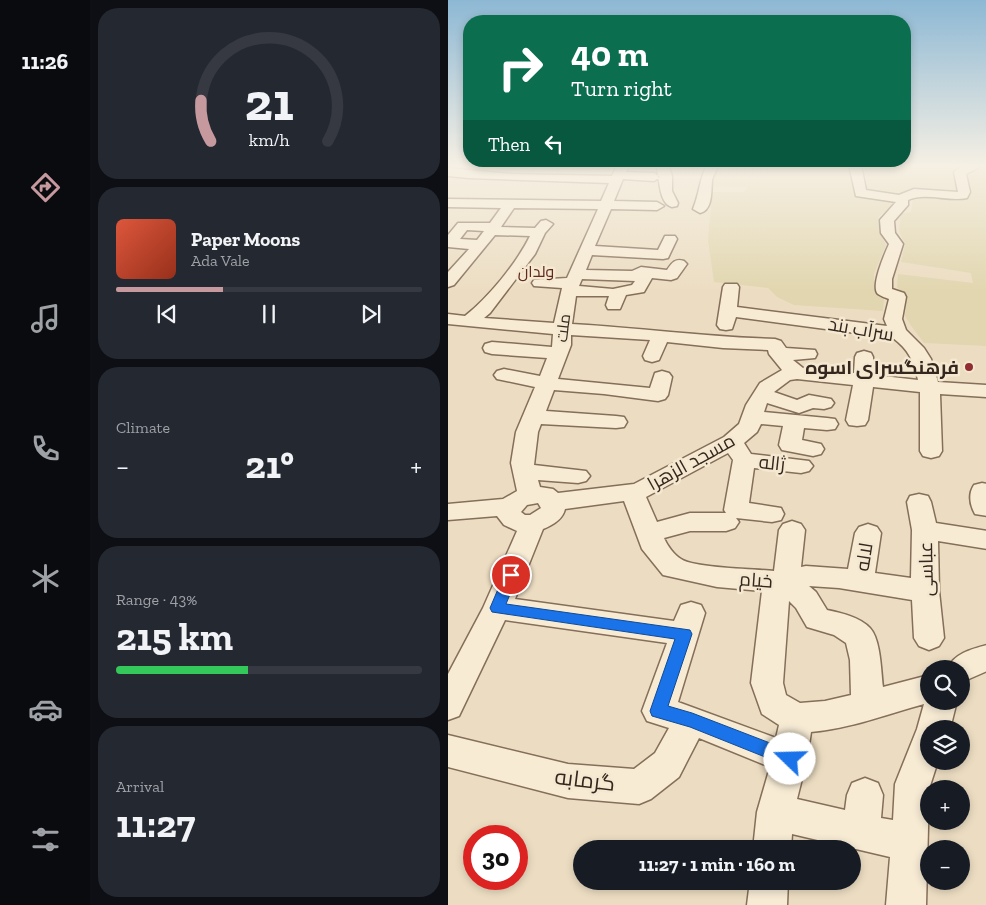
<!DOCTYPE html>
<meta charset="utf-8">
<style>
:root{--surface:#171b24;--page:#242831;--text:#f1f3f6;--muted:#9ea1a6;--line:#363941;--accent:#c6999e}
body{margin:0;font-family:"Zilla Slab",Cairo,serif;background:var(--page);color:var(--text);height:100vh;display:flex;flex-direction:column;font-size:19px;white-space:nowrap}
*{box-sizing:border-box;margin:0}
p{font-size:16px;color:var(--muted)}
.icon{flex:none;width:28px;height:28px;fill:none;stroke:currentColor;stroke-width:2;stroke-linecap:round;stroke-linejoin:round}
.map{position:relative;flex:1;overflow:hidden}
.panel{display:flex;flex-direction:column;gap:8px;padding:8px;background:#0d0f14;width:358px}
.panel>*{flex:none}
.top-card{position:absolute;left:15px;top:15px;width:448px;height:152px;border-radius:20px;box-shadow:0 2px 8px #0003;background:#0b6e4f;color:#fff;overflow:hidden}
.controls{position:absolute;left:472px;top:660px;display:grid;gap:10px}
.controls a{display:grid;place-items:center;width:50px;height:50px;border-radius:50%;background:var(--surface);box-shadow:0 2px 8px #0003;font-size:25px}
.speed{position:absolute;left:15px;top:825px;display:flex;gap:10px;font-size:25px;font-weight:700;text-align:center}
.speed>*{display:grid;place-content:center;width:65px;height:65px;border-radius:50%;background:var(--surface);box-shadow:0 2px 8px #0003;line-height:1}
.speed .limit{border:8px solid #d22;background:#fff;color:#111}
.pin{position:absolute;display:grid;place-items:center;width:42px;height:42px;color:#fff;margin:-21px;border:2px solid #fff;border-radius:50%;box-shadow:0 1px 5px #0007}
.me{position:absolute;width:55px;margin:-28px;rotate:291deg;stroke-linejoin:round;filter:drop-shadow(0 0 4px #0008)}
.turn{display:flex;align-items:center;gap:18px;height:105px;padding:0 25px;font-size:22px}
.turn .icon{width:65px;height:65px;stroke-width:2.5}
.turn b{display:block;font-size:35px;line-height:42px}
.then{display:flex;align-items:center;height:48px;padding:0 25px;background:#0003;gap:10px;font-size:19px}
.big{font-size:38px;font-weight:700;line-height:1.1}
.panel .tile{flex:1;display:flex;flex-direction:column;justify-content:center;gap:8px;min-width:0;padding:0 18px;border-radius:20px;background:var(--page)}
.panel .dial{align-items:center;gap:0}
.dial svg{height:130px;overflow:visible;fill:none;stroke:var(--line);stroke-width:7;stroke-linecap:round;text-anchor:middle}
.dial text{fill:var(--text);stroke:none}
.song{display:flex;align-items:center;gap:15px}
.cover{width:60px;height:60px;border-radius:8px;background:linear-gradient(135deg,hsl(10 70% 55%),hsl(10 70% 35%))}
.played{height:5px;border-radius:2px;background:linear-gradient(90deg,var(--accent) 35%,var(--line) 35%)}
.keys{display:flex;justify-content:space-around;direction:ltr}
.heat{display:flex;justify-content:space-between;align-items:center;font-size:28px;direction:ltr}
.charge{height:8px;border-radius:4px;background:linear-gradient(90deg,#34c759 43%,var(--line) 0)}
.trip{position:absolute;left:125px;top:840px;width:288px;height:50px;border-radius:25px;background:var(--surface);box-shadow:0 2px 8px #0003;font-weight:700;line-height:50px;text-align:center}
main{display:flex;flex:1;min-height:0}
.dock{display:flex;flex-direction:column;width:90px;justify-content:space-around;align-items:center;background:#090b0e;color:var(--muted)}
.dock .icon{width:35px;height:35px}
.dock .on{color:var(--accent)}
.dock b{font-size:22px;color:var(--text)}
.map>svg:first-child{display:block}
.farmland{fill:#e1d6af}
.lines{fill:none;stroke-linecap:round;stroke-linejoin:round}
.minor-casing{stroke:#856e5a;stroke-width:3}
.minor{fill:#f7ebd4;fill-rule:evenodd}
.route{fill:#1a73e8;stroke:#114b97}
.poi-dot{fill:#912c33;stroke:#f4e8d1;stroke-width:2}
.labels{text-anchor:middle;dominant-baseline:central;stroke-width:5;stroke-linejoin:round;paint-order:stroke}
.far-neighbourhood-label{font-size:16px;fill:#60291f;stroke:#f4e8d1}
.far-street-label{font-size:16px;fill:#35271d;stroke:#f4e8d1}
.street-label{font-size:19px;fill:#35271d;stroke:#f4e8d1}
.poi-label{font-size:19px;font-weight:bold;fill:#35271d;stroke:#f4e8d1;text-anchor:end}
.near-street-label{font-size:22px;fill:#35271d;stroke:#f4e8d1}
</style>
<main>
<nav class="dock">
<b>11:26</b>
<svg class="icon on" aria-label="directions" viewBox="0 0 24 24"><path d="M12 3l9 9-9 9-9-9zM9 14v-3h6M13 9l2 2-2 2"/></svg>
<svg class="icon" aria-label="music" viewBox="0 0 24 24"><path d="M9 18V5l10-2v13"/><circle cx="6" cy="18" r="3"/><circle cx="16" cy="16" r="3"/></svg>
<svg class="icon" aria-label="phone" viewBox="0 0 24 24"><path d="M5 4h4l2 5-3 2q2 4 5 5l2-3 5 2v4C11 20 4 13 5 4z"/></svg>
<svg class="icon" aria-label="climate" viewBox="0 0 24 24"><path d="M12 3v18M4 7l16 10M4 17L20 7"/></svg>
<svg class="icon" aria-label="car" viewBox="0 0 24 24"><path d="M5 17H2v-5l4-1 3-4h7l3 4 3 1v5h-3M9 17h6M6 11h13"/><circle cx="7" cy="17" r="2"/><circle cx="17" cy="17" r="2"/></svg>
<svg class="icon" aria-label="filters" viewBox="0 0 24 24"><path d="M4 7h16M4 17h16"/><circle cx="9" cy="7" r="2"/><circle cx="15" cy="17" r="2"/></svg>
</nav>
<section class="panel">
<div class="tile dial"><svg viewBox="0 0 100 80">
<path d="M14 69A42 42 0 1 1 86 69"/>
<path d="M14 69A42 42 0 0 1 8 44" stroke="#c6999e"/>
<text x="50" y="56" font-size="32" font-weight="700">21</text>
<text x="50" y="72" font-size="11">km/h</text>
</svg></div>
<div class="tile">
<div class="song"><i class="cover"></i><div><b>Paper Moons</b><p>Ada Vale</p></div></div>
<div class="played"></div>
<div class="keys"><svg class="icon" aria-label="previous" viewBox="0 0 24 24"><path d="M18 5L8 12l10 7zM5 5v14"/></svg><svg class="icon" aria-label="pause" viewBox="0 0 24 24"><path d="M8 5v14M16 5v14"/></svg><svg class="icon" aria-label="next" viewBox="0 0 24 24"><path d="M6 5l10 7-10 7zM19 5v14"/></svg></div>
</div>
<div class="tile"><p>Climate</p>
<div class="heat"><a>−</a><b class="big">21°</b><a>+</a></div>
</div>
<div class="tile"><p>Range · 43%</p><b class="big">215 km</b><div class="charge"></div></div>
<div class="tile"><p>Arrival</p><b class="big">11:27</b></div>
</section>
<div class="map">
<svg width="539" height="905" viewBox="0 0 539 905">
<rect width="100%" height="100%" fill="#ecddc2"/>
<!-- farmland -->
<path class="farmland" d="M268,165H404L408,193L448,202L430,217L432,233L438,245L426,274V290L436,297L435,311L346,305L329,297L320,288L266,282L260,240L263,208L261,192H296L299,187L259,186Z
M416,165H538V346L476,343L464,327L457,316L459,297L449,287L450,274L525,283L523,273L453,262L457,244L451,231L453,214L463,212L465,199L420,192Z"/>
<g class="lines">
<!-- minor casing -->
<g class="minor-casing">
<path id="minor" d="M169,165H181L178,172L206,173L212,177L206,181L175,179L166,201L209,202L216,206L209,210L163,209L147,246L210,250L217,236H227L229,239L220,258L215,259L144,255L138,270L184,271L193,267L219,270C224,263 227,258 236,261L239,264L229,278L223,280L204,278L196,292L178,295L172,309H160L158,305L161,296H128L124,324C192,328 259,337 327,339L333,341L338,348L367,350L369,354L367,358L345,360L355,368L406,373L407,357L409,353L416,351L423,353L425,357L426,375L470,380C466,361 460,349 445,338L288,317L284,329L278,330L272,329L269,325L275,287L277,284H289L291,287L289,307L439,326L436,319L441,299C438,298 433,296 430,294C422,287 437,253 441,244L433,233L432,220L448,202L408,196L401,165H413L418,190L451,195L466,189L510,192L506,172C514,164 525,164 536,165L518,174L522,192L519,198C500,202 478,192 460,200V205L446,221L447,233L455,244L444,279V289L456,293L458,297L454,319L458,330L476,348L483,359L490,382L539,385V397L492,394L494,451L491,456L483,458L475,456L472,451V392L425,387L420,420L417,425L409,426L401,425L398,420L405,385L349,379L342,380L326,392L349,400L361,395L383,399L386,403L383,407L376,409L365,408L351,413L319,403L316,412L379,418L387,419L390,424L387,429L379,430L356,428L354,440L373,444L376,449L373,454L365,456L334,450L331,445L335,426L313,424L309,432L296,443L303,454L361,461L365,466L361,471L353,473L306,468L301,503L333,508L336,514L333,520L324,522L288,518L291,522L287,528L278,531H242L216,538C219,545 226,555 233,559C246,568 307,569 326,571L331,530L335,524L344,521L353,524L357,530L353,567L358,566L400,569L407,533L411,527L420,524L429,527L433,533L427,573L463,578L464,530L459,502L462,496L471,494L480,496L483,502L488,523L539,531V549L490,541L491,591L496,638L491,646L481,650L471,646L466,638L464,600L391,588L361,586L368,592L379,610C393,613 412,617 422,628C433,640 433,672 435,687L481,675V701H509L502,729H481V761H490L481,789L478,905H438L442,857L344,834L343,849H305L309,812L322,767L251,738L231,777L203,799L191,804L120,798L0,767V735L120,764L186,769L207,753L221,728L199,721L194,711L219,643L57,620L11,716L0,720V674L35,608L69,531L56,525L49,516L0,520V504L55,499L69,491L63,463L68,432L87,387L49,379L46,375L49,371L56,369L92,376L99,358L44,354L37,352L35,348L37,344L44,342L104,347L105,334L0,324V314L17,316C41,297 68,264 82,236L47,235L6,285L0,287V272L21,249L0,247V235L10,223H42L53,208L0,207V199L153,201L161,183L21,178L0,176V168L63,174L164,176ZM66,208L150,209L119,278L86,280L84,283L86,286L114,288L106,323L36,318L42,313L87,254L97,233L105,224L98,220L93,221L87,228L53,227ZM19,230L36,231L29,240L12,239ZM134,279L187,281L184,285L165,289L131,286ZM123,335L202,340L195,356L197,360L204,362L211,360L219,342L275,348L320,350L321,354L334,370L312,383L298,405L291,424L276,437L186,484L110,493L105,489L92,487L90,480L130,483L138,481L142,476L138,471L86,465L90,432L93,424L168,428L176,427L179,422L176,417L168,416L98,411L106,390L156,394L210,401L217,399L220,395L224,377L221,373L214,371L207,373L202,388L110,379L123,345ZM280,453L285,460L276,510L278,513H242L209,522L198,497ZM176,501L194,549L215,575L269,587L314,591L303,683L314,714L331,725L328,738L230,702L257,613L253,605L243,602L233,605L226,621L67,599L95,529C105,525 115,519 117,509ZM90,503L93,508L82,515H77L73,512L79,505ZM341,601L348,608L359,627L386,635L398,643L402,660L403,695L377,701L352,703L338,695L335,683ZM476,704L469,729L447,784L445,820L433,818L435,795L430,783L417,778L404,783L399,795L397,810L349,799L359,759L363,732C401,729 439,714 476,704Z
M208,165H220L224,176V191L230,203L229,206L224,207C210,203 212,177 208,165Z
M259,165H271C269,170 265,175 264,180C263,191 265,210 252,213L245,209C252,192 251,180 259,165Z
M534,483L539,484V516L527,514C522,505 520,494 526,485Z
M539,645V671L514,682V669H499C506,654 523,649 539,645Z
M302,881H340L339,905H299Z"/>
</g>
<!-- minor -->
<use href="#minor" class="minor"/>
</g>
<!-- sky -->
<linearGradient id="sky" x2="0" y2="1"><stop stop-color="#8db8d4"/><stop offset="0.57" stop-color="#f6f0e4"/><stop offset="1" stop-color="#f6f0e4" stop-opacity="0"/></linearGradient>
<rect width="539" height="291" fill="url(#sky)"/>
<!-- route -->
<path class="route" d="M63,570L68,571L70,575L58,604L242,630L244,634L220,706L244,713L348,753L351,759L348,765L342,767L242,727L204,716L202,711L227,639L44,612L42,608L56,575L58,571Z"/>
<!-- markers -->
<circle class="poi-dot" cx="521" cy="367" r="5"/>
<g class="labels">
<!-- far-neighbourhood labels -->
<g class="far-neighbourhood-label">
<text x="88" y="271">ولدان</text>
</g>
<!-- far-street labels -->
<g class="far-street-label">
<text transform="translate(115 328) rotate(-83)">ملت</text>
</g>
<!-- street labels -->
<g class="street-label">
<text transform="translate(413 329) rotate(10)">سرآب بند</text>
<text transform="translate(243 462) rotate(-29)">مسجد الزهرا</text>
<text transform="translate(324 463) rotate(6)">ژاله</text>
<text transform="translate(416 557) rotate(-81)">لاله</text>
<text transform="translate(478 569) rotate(-91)">عباسی</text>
<text transform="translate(308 580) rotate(4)">خیام</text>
</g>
<!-- poi labels -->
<g class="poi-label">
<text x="511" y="367">فرهنگسرای اسوه</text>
</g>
<!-- near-street labels -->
<g class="near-street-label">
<text transform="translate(137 780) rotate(7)">گرمابه</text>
</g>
</g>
</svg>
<div class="controls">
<a><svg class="icon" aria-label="search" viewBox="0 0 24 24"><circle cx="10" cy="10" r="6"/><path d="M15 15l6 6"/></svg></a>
<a><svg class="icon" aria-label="layers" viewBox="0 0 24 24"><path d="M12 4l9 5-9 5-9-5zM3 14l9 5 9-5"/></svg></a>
<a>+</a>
<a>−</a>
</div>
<div class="speed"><div class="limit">30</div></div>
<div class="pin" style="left:63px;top:575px;background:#d93025"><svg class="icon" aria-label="arrive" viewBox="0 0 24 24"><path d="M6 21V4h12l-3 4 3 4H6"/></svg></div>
<svg class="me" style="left:342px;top:759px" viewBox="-20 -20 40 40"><circle r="19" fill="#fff"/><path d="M0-13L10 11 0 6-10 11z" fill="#1a73e8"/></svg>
<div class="trip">11:27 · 1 min · 160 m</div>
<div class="top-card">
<div class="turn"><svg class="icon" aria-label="right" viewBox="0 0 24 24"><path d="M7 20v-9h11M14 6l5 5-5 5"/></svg><div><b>40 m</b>Turn right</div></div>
<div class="then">Then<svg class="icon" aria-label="left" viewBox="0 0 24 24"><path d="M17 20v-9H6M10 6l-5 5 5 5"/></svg></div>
</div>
</div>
</main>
